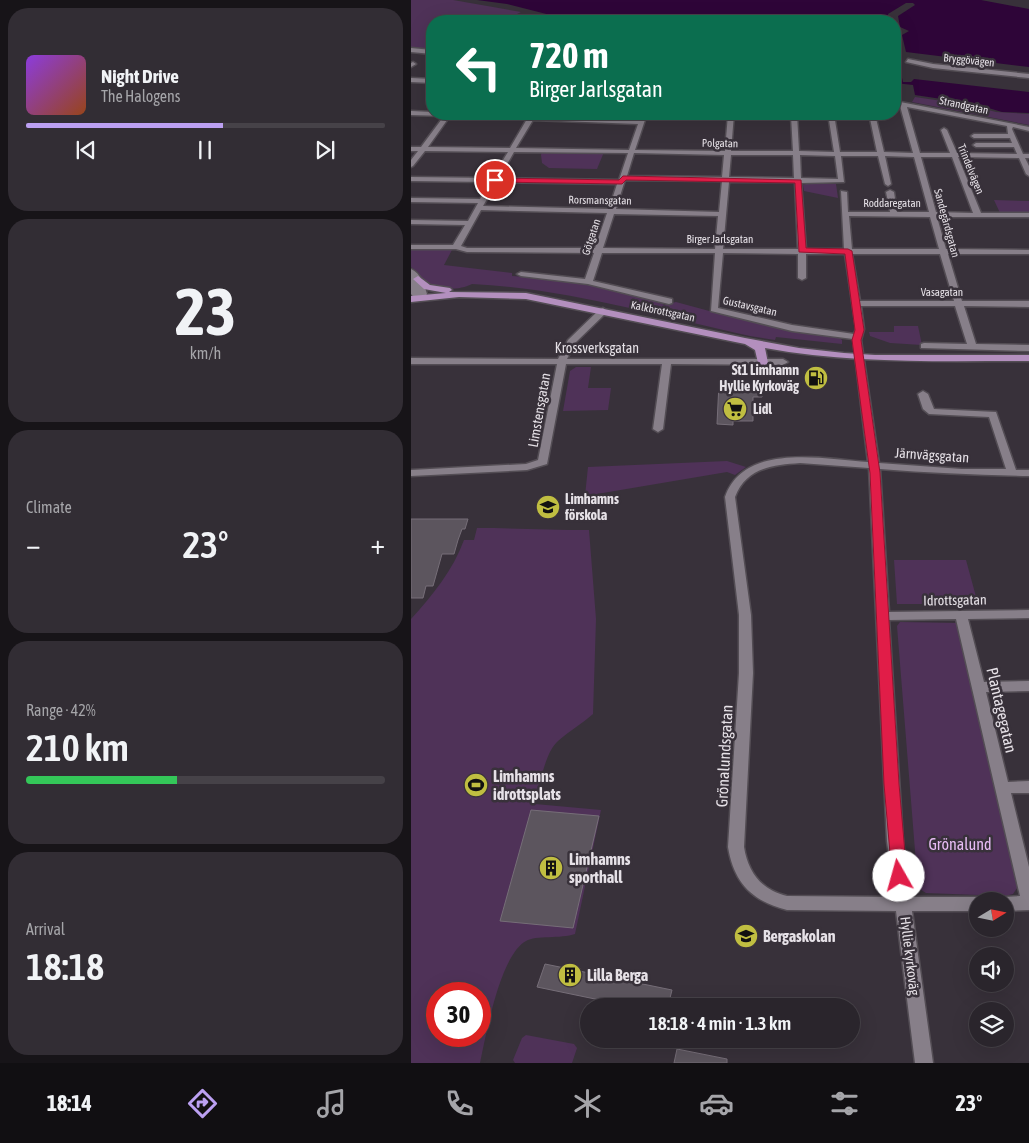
<!DOCTYPE html>
<meta charset="utf-8">
<style>
:root{--surface:#2a252c;--page:#322d34;--text:#f1f3f6;--muted:#a5a5a9;--line:#464248;--accent:#bca0f2}
body{margin:0;font-family:"Asap Condensed",sans-serif;background:var(--page);color:var(--text);height:100vh;display:flex;flex-direction:column;font-size:19px;white-space:nowrap}
*{box-sizing:border-box;margin:0}
p{font-size:16px;color:var(--muted)}
.icon{flex:none;width:28px;height:28px;fill:none;stroke:currentColor;stroke-width:2;stroke-linecap:round;stroke-linejoin:round}
.map{position:relative;flex:1;overflow:hidden}
.drawer{display:flex;flex-direction:column;gap:8px;padding:8px;background:#171418;width:411px}
.drawer>*{flex:none}
.top-card{position:absolute;left:15px;top:15px;width:475px;height:105px;border-radius:20px;box-shadow:0 5px 20px #0002,0 0 0 1px var(--line);background:#0b6e4f;color:#fff;overflow:hidden}
.needle{width:32px;rotate:80deg}
.buttons{position:absolute;left:558px;top:892px;display:grid;gap:10px}
.buttons a{display:grid;place-items:center;width:45px;height:45px;border-radius:50%;background:var(--surface);box-shadow:0 5px 20px #0002,0 0 0 1px var(--line);font-size:25px}
.speed{position:absolute;left:15px;top:982px;display:flex;gap:10px;font-size:25px;font-weight:700;text-align:center}
.speed>*{display:grid;place-content:center;width:65px;height:65px;border-radius:50%;background:var(--surface);box-shadow:0 5px 20px #0002,0 0 0 1px var(--line);line-height:1}
.speed .limit{border:8px solid #d22;background:#fff;color:#111}
.pin{position:absolute;display:grid;place-items:center;width:42px;height:42px;color:#fff;margin:-21px;border:2px solid #fff;border-radius:50%;box-shadow:0 1px 5px #0007}
.me{position:absolute;width:55px;margin:-28px;rotate:353deg;stroke-linejoin:round;filter:drop-shadow(0 0 4px #0008)}
.turn{display:flex;align-items:center;gap:18px;height:105px;padding:0 20px;font-size:22px}
.turn .icon{width:65px;height:65px;stroke-width:2.5}
.turn b{display:block;font-size:35px;line-height:42px}
.big{font-size:38px;font-weight:600;line-height:1.1}
.drawer .tile{flex:1;display:flex;flex-direction:column;justify-content:center;gap:8px;min-width:0;padding:0 18px;border-radius:20px;background:var(--page)}
.drawer .dial{align-items:center;gap:0}
.dial b{font-size:65px;line-height:1}
.song{display:flex;align-items:center;gap:15px}
.cover{width:60px;height:60px;border-radius:8px;background:linear-gradient(135deg,hsl(270 70% 55%),hsl(20 70% 35%))}
.played{height:5px;border-radius:2px;background:linear-gradient(90deg,var(--accent) 55%,var(--line) 55%)}
.keys{display:flex;justify-content:space-around;direction:ltr}
.heat{display:flex;justify-content:space-between;align-items:center;font-size:28px;direction:ltr}
.charge{height:8px;border-radius:4px;background:linear-gradient(90deg,#34c759 42%,var(--line) 0)}
.trip{position:absolute;left:169px;top:998px;width:280px;height:50px;border-radius:25px;background:var(--surface);box-shadow:0 5px 20px #0002,0 0 0 1px var(--line);font-weight:600;line-height:50px;text-align:center}
.menu{display:flex;height:80px;justify-content:space-around;align-items:center;background:#110f12;color:var(--muted)}
.menu .icon{width:35px;height:35px}
.menu .selected{color:var(--accent)}
.menu b{font-size:22px;color:var(--text)}
main{display:flex;flex:1;min-height:0}
.map>svg:first-child{display:block}
.green{fill:#4f3258;fill-rule:evenodd}
.water{fill:#2e0538}
.building{fill:#5c555e;stroke:#766e78}
.lines{fill:none;stroke-linecap:round;stroke-linejoin:round}
.minor-casing{stroke:#534d54;stroke-width:3}
.major-casing{stroke:#534d54;stroke-width:3}
.minor{fill:#877f89;fill-rule:evenodd}
.major{fill:#b38fbe;fill-rule:evenodd}
.route{fill:#e11d48;stroke:#92132f}
.labels{text-anchor:middle;dominant-baseline:central;stroke-width:5;stroke-linejoin:round;paint-order:stroke}
.far-street-label{font-size:11px;fill:#e6e1e7;stroke:#38313a}
.street-label{font-size:14px;fill:#e6e1e7;stroke:#38313a}
.poi-label{font-size:14px;font-weight:bold;fill:#e6e1e7;stroke:#38313a;text-anchor:start}
.near-street-label{font-size:16px;fill:#e6e1e7;stroke:#38313a}
.near-poi-label{font-size:16px;font-weight:bold;fill:#e6e1e7;stroke:#38313a;text-anchor:start}
.near-park-label{font-size:16px;fill:#e7bcf4;stroke:#38313a}
</style>
<main>
<section class="drawer">
<div class="tile">
<div class="song"><i class="cover"></i><div><b>Night Drive</b><p>The Halogens</p></div></div>
<div class="played"></div>
<div class="keys"><svg class="icon" aria-label="previous" viewBox="0 0 24 24"><path d="M18 5L8 12l10 7zM5 5v14"/></svg><svg class="icon" aria-label="pause" viewBox="0 0 24 24"><path d="M8 5v14M16 5v14"/></svg><svg class="icon" aria-label="next" viewBox="0 0 24 24"><path d="M6 5l10 7-10 7zM19 5v14"/></svg></div>
</div>
<div class="tile dial"><b>23</b><p>km/h</p></div>
<div class="tile"><p>Climate</p>
<div class="heat"><a>−</a><b class="big">23°</b><a>+</a></div>
</div>
<div class="tile"><p>Range · 42%</p><b class="big">210 km</b><div class="charge"></div></div>
<div class="tile"><p>Arrival</p><b class="big">18:18</b></div>
</section>
<div class="map">
<svg width="618" height="1063" viewBox="0 0 618 1063">
<rect width="100%" height="100%" fill="#38313a"/>
<!-- green -->
<path class="green" d="M0,0H42L110,12L104,15L136,21H21V51L0,49Z
M504,97L558,105L585,112L618,114V125L501,102Z
M131,151L193,152L186,169L138,168L131,163L130,155Z
M398,183L425,184L427,198L393,191L392,185Z
M583,200L618,201V213H589Z
M0,248H42L33,265L101,273V276L116,277L181,284L248,300L253,305L265,302L302,312L373,329L429,338L431,340V344L365,337L364,340L339,336C249,316 152,288 61,284C50,290 28,291 17,284C10,280 7,272 0,267Z
M483,326H507L511,345L479,343L459,336L458,332H483Z
M165,367H180L177,388H200L197,410L152,411L159,371Z
M316,461L335,467L324,475L316,472L174,496L177,467Z
M66,528C103,528 140,530 178,530L185,619L182,714C171,724 158,731 147,741C134,752 128,787 124,804L190,810L164,934C150,939 125,935 115,941C89,955 75,1035 69,1063H0V619C22,595 42,570 53,540H63ZM26,994H69V1036H26Z
M483,560H555L567,604H486Z
M489,622L548,623L606,888L602,894L594,896L515,893L507,888L486,626Z
M115,1035L163,1044L166,1048L161,1063H104L102,1060L111,1038Z"/>
<!-- water -->
<path class="water" d="M66,0H570L618,9V67L495,52L491,35L498,31L489,27L487,16L504,5L502,3H495L477,14L478,21H156L159,20L96,4Z
M484,50L492,82H500L503,79L618,92V113L591,112L564,104L504,95L502,85L484,83Z"/>
<!-- building -->
<path class="building" d="M308,383H350L351,397H342V421H322V425L306,424Z
M0,519H57L54,529H51L47,540L43,554H31L22,586H15L12,598H0Z
M120,810L188,816L162,928L89,921Z
M134,964L261,990L257,1006H218L126,987Z
M266,1049L316,1059V1063H263Z"/>
<g class="lines">
<!-- minor casing -->
<g class="minor-casing">
<path id="minor" d="M0,48L21,50V54L0,52Z
M497,59L522,64L618,74V78L522,68L495,62Z
M0,63L2,62L5,64L0,67Z
M0,78L21,79V83L0,82Z
M484,101L618,127V131L602,127L601,129L612,154H618V158H614L618,166V176L615,174L608,158L547,157L570,213H618V217H526L535,249L618,250V254H537L551,301H618V307L553,306L565,344L618,345V351L510,348V344L513,343L556,344L544,306H450L453,329L450,340L468,463L551,469H595L578,417L518,414L512,409L507,394L512,391L517,394L523,409L585,412L605,470H618V476C568,475 518,473 469,469L478,612L618,610V618L557,619L573,682L618,681V691L575,692L597,782L618,781V793H600L618,867V910L594,911V901H587L594,897L609,896L545,619L478,620L492,841L499,897H566L573,901H566V911H501L522,1063H504L485,911L376,910C341,901 323,883 317,847L328,673V615L314,497C333,442 412,459 457,462L442,339L381,331L300,311L304,253H191L182,281L261,299V303L258,304L177,284L110,276L106,274L110,272L174,279L183,253L56,252L45,249H0V245H42L54,225L0,224V220L57,221L67,203L0,202V198L69,199L79,182L0,181V177L81,178L97,152L14,151L2,166L0,167V160L7,151H0V147H10L33,116L0,115V111L21,112V114L118,116L119,114H125L124,116L228,120L230,114H236L224,150L314,151L317,114H323L320,151H382L380,116H357L354,114H386L388,151L423,152L417,114H423L429,152H466L458,114H464L473,152L502,153L489,106L484,105ZM496,107L596,126L597,134H563L560,136L563,138H599L601,143H565L562,145L565,147H603L606,154L546,153L536,130L533,128L530,130L539,153H509ZM39,116L116,119L99,148L17,147ZM122,120L227,124L218,150L105,148ZM103,152L217,153L208,180L88,178ZM223,153L313,155L311,177L216,176ZM320,155H382L383,178L318,177ZM389,155L424,156L427,179L390,178ZM430,156H467L474,184L477,186L480,184L474,156L503,157L518,212H486L483,192L479,190L475,192L479,212H437L436,192L430,191L433,249H395L390,183L433,182ZM510,157H541L562,213L525,212ZM214,180L311,181L308,212L205,209ZM86,182L206,184L198,209L72,206ZM318,182H384L387,249H312ZM70,210L196,213L184,248H56L50,246ZM203,214L307,216L304,249L192,248ZM438,216L519,217L528,249H441ZM312,253L387,254V278L391,280L395,278V254H434L445,329L443,334L381,325L307,308ZM441,254H529L543,301H449ZM389,463L458,468L476,841L483,897L376,896C350,890 337,872 333,847L342,673L340,615L324,497C335,468 361,465 389,463Z
M0,269C10,274 13,284 16,294L11,300H5L0,294Z
M192,308L196,311L195,313L164,343L156,359H372L377,362L372,365L260,364L252,429L247,432L242,429L251,364H155L136,464L116,470L0,476V470L115,464L127,460L146,364H0V358L147,359L157,340L189,309Z"/>
</g>
<!-- major casing -->
<g class="major-casing">
<path id="major" d="M7,276L19,285L39,288L41,290L38,292L115,293L334,338L388,348L433,353L464,355H618V361C529,361 441,364 354,348L357,363L352,366L347,363L344,350L334,344L115,299L48,297L0,302V296L35,293L13,289L2,279Z"/>
</g>
<!-- minor -->
<use href="#minor" class="minor"/>
<!-- major -->
<use href="#major" class="major"/>
</g>
<!-- route -->
<path class="route" d="M212,176L390,180L395,248L437,249L441,251L453,330L450,340L469,473L488,784L496,876L494,881L488,883L483,881L481,876L473,784L459,473L441,340L444,330L434,254L388,252L384,183L215,180L211,184L84,182L80,180L84,178L208,180Z"/>
<!-- icons -->
<defs>
<g id="fuel-disc" transform="scale(1.25)"><circle r="9.5" fill="#c0be41" stroke="#38313a"/><path d="M-5.5-6h7V0h2V4h1.3V-2.5L3-4.5l.8-.8L6-3V5H2.5V1h-1V6h-7ZM-4.2-4.7v3.2H.2V-4.7Z" fill="#111"/></g>
<g id="supermarket-disc" transform="scale(1.25)"><circle r="9.5" fill="#c0be41" stroke="#38313a"/><path d="M-6-5.5h2.5l.6 2H6L4.5 2H-2.5L-4.4-4H-6ZM-1.5 3.2a1.3 1.3 0 1 0 .1 0ZM3 3.2a1.3 1.3 0 1 0 .1 0Z" fill="#111"/></g>
<g id="school-disc" transform="scale(1.25)"><circle r="9.5" fill="#c0be41" stroke="#38313a"/><path d="M0-5L7-2L0 1L-7-2ZM-4 1L0 2.5L4 1V4Q0 6-4 4Z" fill="#111"/></g>
<g id="stadium-disc" transform="scale(1.25)"><circle r="9.5" fill="#c0be41" stroke="#38313a"/><path d="M0-5a6.5 5 0 1 0 0 10a6.5 5 0 1 0 0-10ZM-3.5-1.8h7v3.6h-7Z" fill="#111"/></g>
<g id="building-disc" transform="scale(1.25)"><circle r="9.5" fill="#c0be41" stroke="#38313a"/><path d="M-4-6H4V6H1V3H-1V6H-4ZM-2.5-4.3h1.7v1.8h-1.7ZM.8-4.3h1.7v1.8H.8ZM-2.5-1h1.7V.8h-1.7ZM.8-1h1.7V.8H.8Z" fill="#111"/></g>
</defs>
<g fill-rule="evenodd">
<use href="#fuel-disc" x="405" y="378"/>
<use href="#supermarket-disc" x="324" y="409"/>
<use href="#school-disc" x="137" y="507"/>
<use href="#stadium-disc" x="65" y="785"/>
<use href="#building-disc" x="140" y="868"/>
<use href="#school-disc" x="335" y="936"/>
<use href="#building-disc" x="159" y="975"/>
</g>
<g class="labels">
<!-- far-street labels -->
<g class="far-street-label">
<text transform="translate(558 60) rotate(6)">Bryggövägen</text>
<text transform="translate(553 105) rotate(12)">Strandgatan</text>
<text transform="translate(309 143) rotate(1)">Polgatan</text>
<text transform="translate(560 169) rotate(68)">Trindelvägen</text>
<text transform="translate(189 200) rotate(1)">Rorsmansgatan</text>
<text x="481" y="203">Roddaregatan</text>
<text transform="translate(536 223) rotate(75)">Sandegårdsgatan</text>
<text transform="translate(180 237) rotate(-72)">Götgatan</text>
<text x="309" y="239">Birger Jarlsgatan</text>
<text x="531" y="292">Vasagatan</text>
<text transform="translate(339 306) rotate(13)">Gustavsgatan</text>
<text transform="translate(252 311) rotate(12)">Kalkbrottsgatan</text>
</g>
<!-- street labels -->
<g class="street-label">
<text x="186" y="348">Krossverksgatan</text>
<text transform="translate(128 410) rotate(-80)">Limstensgatan</text>
<text transform="translate(521 455) rotate(4)">Järnvägsgatan</text>
<text transform="translate(544 600) rotate(-1)">Idrottsgatan</text>
<text transform="translate(499 956) rotate(83)">Hyllie kyrkoväg</text>
</g>
<!-- poi labels -->
<g class="poi-label">
<text x="388" y="370" text-anchor="end">St1 Limhamn<tspan x="388" dy="16">Hyllie Kyrkoväg</tspan></text>
<text x="342" y="409">Lidl</text>
<text x="154" y="499">Limhamns<tspan x="154" dy="16">förskola</tspan></text>
</g>
<!-- near-street labels -->
<g class="near-street-label">
<text transform="translate(591 710) rotate(77)">Plantagegatan</text>
<text transform="translate(313 756) rotate(-87)">Grönalundsgatan</text>
</g>
<!-- near-poi labels -->
<g class="near-poi-label">
<text x="82" y="776">Limhamns<tspan x="82" dy="18">idrottsplats</tspan></text>
<text x="158" y="859">Limhamns<tspan x="158" dy="18">sporthall</tspan></text>
<text x="352" y="936">Bergaskolan</text>
<text x="176" y="975">Lilla Berga</text>
</g>
<!-- near-park labels -->
<g class="near-park-label">
<text x="549" y="844">Grönalund</text>
</g>
</g>
</svg>
<div class="buttons">
<a><svg class="needle" viewBox="-14 -14 28 28"><path d="M0-13l5 13h-10z" fill="#e53935"/><path d="M0 13l5-13h-10z" fill="#a5a5a9"/></svg></a>
<a><svg class="icon" aria-label="sound" viewBox="0 0 24 24"><path d="M4 9h4l5-4v14l-5-4H4zM17 9q2 3 0 6"/></svg></a>
<a><svg class="icon" aria-label="layers" viewBox="0 0 24 24"><path d="M12 4l9 5-9 5-9-5zM3 14l9 5 9-5"/></svg></a>
</div>
<div class="speed"><div class="limit">30</div></div>
<div class="pin" style="left:84px;top:180px;background:#d93025"><svg class="icon" aria-label="arrive" viewBox="0 0 24 24"><path d="M6 21V4h12l-3 4 3 4H6"/></svg></div>
<svg class="me" style="left:488px;top:876px" viewBox="-20 -20 40 40"><circle r="19" fill="#fff"/><path d="M0-13L10 11 0 6-10 11z" fill="#e11d48"/></svg>
<div class="trip">18:18 · 4 min · 1.3 km</div>
<div class="top-card">
<div class="turn"><svg class="icon" aria-label="left" viewBox="0 0 24 24"><path d="M17 20v-9H6M10 6l-5 5 5 5"/></svg><div><b>720 m</b>Birger Jarlsgatan</div></div>
</div>
</div>
</main>
<nav class="menu">
<b>18:14</b>
<svg class="icon selected" aria-label="directions" viewBox="0 0 24 24"><path d="M12 3l9 9-9 9-9-9zM9 14v-3h6M13 9l2 2-2 2"/></svg>
<svg class="icon" aria-label="music" viewBox="0 0 24 24"><path d="M9 18V5l10-2v13"/><circle cx="6" cy="18" r="3"/><circle cx="16" cy="16" r="3"/></svg>
<svg class="icon" aria-label="phone" viewBox="0 0 24 24"><path d="M5 4h4l2 5-3 2q2 4 5 5l2-3 5 2v4C11 20 4 13 5 4z"/></svg>
<svg class="icon" aria-label="climate" viewBox="0 0 24 24"><path d="M12 3v18M4 7l16 10M4 17L20 7"/></svg>
<svg class="icon" aria-label="car" viewBox="0 0 24 24"><path d="M5 17H2v-5l4-1 3-4h7l3 4 3 1v5h-3M9 17h6M6 11h13"/><circle cx="7" cy="17" r="2"/><circle cx="17" cy="17" r="2"/></svg>
<svg class="icon" aria-label="filters" viewBox="0 0 24 24"><path d="M4 7h16M4 17h16"/><circle cx="9" cy="7" r="2"/><circle cx="15" cy="17" r="2"/></svg>
<b>23°</b>
</nav>
